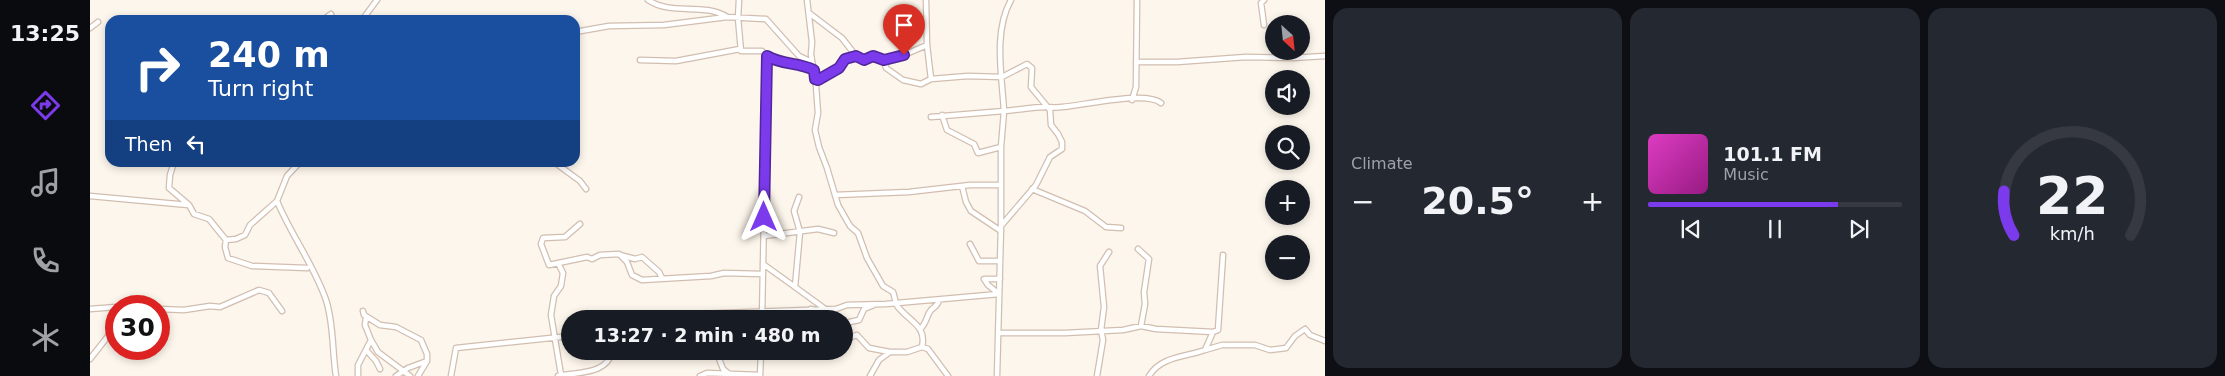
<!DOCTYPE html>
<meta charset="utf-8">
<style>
:root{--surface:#171b24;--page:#242831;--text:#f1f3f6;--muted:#9ea1a6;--line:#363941;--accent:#7c3aed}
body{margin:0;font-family:"DejaVu Sans",sans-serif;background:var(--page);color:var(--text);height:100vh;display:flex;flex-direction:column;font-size:19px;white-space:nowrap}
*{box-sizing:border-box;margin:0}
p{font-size:16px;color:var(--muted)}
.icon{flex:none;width:28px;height:28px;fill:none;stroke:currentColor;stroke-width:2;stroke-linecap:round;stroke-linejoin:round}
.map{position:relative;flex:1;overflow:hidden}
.side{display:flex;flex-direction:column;gap:8px;padding:8px;background:#0d0f14;width:900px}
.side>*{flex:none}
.banner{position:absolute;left:15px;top:15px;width:475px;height:152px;border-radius:15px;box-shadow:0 2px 8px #0003;background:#1a4fa0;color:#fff;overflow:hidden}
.needle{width:32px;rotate:153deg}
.controls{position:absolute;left:1175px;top:15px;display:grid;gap:10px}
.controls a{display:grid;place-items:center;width:45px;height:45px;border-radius:50%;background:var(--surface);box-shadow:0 2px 8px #0003;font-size:25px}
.speed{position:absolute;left:15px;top:295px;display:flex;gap:10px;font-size:25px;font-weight:700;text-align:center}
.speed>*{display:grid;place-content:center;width:65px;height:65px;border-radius:50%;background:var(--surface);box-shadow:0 2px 8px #0003;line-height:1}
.speed .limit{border:8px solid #d22;background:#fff;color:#111}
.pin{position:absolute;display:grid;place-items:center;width:42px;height:42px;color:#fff;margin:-51px -21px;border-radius:50% 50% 50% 0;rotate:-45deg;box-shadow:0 0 5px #0007}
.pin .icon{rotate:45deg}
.me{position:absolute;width:55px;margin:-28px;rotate:0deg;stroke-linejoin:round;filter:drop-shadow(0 0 4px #0008)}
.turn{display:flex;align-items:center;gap:18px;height:105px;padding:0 20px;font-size:22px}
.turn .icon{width:65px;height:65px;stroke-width:2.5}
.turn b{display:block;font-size:35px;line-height:42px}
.then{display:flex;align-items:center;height:48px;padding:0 20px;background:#0003;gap:10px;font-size:19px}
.big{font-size:38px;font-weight:600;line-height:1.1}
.side .widget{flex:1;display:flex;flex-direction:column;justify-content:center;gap:8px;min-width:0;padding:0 18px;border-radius:15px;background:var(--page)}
.side .dial{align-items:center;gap:0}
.dial svg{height:130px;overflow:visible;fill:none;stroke:var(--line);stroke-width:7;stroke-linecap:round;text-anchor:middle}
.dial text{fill:var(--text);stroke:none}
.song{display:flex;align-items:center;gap:15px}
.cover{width:60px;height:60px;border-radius:8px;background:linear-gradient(135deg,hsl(310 70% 55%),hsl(310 70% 35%))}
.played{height:5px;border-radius:2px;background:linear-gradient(90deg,var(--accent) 75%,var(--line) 75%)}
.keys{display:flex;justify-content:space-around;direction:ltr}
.heat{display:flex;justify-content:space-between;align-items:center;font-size:28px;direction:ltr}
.side .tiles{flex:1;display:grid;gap:8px;grid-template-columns:repeat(3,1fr)}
.trip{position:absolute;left:471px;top:310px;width:292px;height:50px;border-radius:25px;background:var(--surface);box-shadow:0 2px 8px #0003;font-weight:600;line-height:50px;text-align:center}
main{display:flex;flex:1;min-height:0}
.tab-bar{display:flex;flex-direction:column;width:90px;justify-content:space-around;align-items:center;background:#090b0e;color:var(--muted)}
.tab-bar .icon{width:35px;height:35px}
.tab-bar .active{color:var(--accent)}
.tab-bar b{font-size:22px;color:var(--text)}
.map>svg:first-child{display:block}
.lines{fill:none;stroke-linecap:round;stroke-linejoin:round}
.street-casing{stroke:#d1beb0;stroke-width:7}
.street{stroke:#fff;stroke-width:4.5}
.route-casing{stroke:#51269a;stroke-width:12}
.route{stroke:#7c3aed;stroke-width:9}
</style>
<main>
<nav class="tab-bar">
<b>13:25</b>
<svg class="icon active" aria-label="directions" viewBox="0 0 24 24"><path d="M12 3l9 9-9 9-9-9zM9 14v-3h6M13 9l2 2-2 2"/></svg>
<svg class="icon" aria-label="music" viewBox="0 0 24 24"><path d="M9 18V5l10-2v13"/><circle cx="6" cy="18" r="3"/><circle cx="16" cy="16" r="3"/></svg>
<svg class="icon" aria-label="phone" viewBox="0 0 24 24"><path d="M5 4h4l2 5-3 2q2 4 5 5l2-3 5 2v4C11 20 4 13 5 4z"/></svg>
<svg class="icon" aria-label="climate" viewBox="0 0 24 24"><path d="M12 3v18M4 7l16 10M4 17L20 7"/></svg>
</nav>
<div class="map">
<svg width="1235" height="376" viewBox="0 0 1235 376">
<rect width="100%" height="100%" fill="#fdf6ec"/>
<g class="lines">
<!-- street casing -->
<g class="street-casing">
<path id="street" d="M558,0C581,16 614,2 637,17
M649,0L648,18L651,51H672L677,56L672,319
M717,0L722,42L721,54L726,86L728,113L725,130L729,147L737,168L748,205L760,226L768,233L777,258L793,286L803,292C805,297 805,303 808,307C820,322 837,326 832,347L838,349L858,376
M836,0L837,45L841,79
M1174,0L1171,3L1174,25
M719,13L752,38L766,56
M233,20L241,14
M272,20L287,0
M0,28L8,22
M485,32L519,26L574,25L637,17L676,19L709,56L722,62
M677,56C692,65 708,62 724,70
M550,60L586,61L650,49
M794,60L796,68L813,80L831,84L841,79L878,76L912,77L937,64L942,68L941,87L960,110L961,125L968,134L972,142V149L960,157L946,185L911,226L907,376
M1046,62H1087L1156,57L1202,58L1235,56
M725,79L728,80L749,68L755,59L766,56L774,60L783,56L794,60L814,55L837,45
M1042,100L1046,87L1047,0
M852,115L857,130L884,144L888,153L911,147
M841,117L914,111C912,76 903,32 921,0
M84,162L80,175L79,188L99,205L104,214L119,219L136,240L146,239L155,235L160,225L187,201L197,176L210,162
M464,162L490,181L496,189
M872,186L876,202L881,211L911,231
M942,189L995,211L1016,227L1031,228
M745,195L819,192L880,185H911
M0,196L98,205
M709,197L704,211L710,232L705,287L749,319
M187,201C201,235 224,265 236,300C244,324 242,351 246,376
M490,224L475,237L453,238L451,244L459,265L497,257L502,259L510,255L529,254L537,262L542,275L552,280L621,276L634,273L672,274
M911,226V147L914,111C928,110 942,107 956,107C961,107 966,108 972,107C991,106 1056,90 1071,103
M674,236L728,229L744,233
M136,240L135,247L138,258L162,266L217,268
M880,244L889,261H909
M1048,249L1059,259L1054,292L1055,304L1051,326
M530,255L545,259L552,257L569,272L572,278
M468,263L473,273L471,286L464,296L461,315L471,375
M673,264L705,287
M0,309L26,307
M69,309L94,310L120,306L130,307L169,290L179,293L192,311
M273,311L274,315L290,325L306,327L331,340L337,354V361L328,376
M276,317L275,325L281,340
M569,319L605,314L746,309L757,305L796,304L909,294L898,285L894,279H910
M720,319L721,309
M755,323L769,320L774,309L784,305
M830,329C837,323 836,316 841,310C845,306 847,307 849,300
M908,333H975L1033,330L1051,326L1066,329L1123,332
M755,339L767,335L779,348L800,352
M1115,350L1132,345H1165L1180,350L1196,348L1205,336L1215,329L1220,335L1235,341
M277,351L286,361L290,369
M623,351L628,356L633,369L638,373
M723,351L730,353L734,351
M0,359L26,326
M268,376V365L281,340L288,352L320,376
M306,376L318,368L337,361
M361,376L366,348L480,336
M468,376C486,372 518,375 522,351
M610,376L617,373L670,375
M670,376L671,351
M780,376L789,360L800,352H817L832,347
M1007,376L1013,340L1011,330L1014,307L1010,266L1019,252
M1059,376C1071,356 1096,357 1115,350L1123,332L1128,330L1133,255"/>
</g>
<!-- street -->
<use href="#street" class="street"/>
</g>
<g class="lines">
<!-- route casing -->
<g class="route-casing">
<path id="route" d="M674,217L677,56C692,65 708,62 724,70L725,79L728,80L749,68L755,59L766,56L774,60L783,56L794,60L814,55"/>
</g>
<!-- route -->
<use href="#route" class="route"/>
</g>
</svg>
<div class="controls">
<a><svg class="needle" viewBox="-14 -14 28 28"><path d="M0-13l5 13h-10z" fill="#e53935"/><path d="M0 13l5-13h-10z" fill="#9ea1a6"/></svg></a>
<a><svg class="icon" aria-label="sound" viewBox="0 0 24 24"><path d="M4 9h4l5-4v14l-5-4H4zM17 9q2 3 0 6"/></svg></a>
<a><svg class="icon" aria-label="search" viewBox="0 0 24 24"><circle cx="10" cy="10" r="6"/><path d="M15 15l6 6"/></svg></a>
<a>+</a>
<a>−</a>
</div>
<div class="speed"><div class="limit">30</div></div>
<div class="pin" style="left:814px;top:55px;background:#d93025"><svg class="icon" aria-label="arrive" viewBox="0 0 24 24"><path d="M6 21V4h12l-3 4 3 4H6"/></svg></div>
<svg class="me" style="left:674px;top:217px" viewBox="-20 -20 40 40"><path d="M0-17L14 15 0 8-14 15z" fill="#7c3aed" stroke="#fff" stroke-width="4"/></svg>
<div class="trip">13:27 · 2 min · 480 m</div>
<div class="banner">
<div class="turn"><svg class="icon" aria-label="right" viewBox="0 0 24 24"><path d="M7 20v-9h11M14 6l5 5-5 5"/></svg><div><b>240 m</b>Turn right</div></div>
<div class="then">Then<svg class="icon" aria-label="left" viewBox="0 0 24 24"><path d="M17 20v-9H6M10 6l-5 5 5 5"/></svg></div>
</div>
</div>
<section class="side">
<div class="tiles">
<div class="widget"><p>Climate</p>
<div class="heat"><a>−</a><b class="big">20.5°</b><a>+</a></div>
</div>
<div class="widget">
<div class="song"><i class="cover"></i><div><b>101.1 FM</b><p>Music</p></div></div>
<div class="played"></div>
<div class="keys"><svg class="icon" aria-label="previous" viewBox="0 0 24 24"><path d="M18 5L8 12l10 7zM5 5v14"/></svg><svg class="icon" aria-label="pause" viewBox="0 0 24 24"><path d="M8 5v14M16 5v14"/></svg><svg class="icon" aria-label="next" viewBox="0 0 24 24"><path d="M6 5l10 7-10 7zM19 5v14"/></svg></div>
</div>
<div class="widget dial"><svg viewBox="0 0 100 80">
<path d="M14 69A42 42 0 1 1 86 69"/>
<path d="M14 69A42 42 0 0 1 8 42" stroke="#7c3aed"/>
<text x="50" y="56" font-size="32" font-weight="700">22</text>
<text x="50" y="72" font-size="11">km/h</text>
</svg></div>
</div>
</section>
</main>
